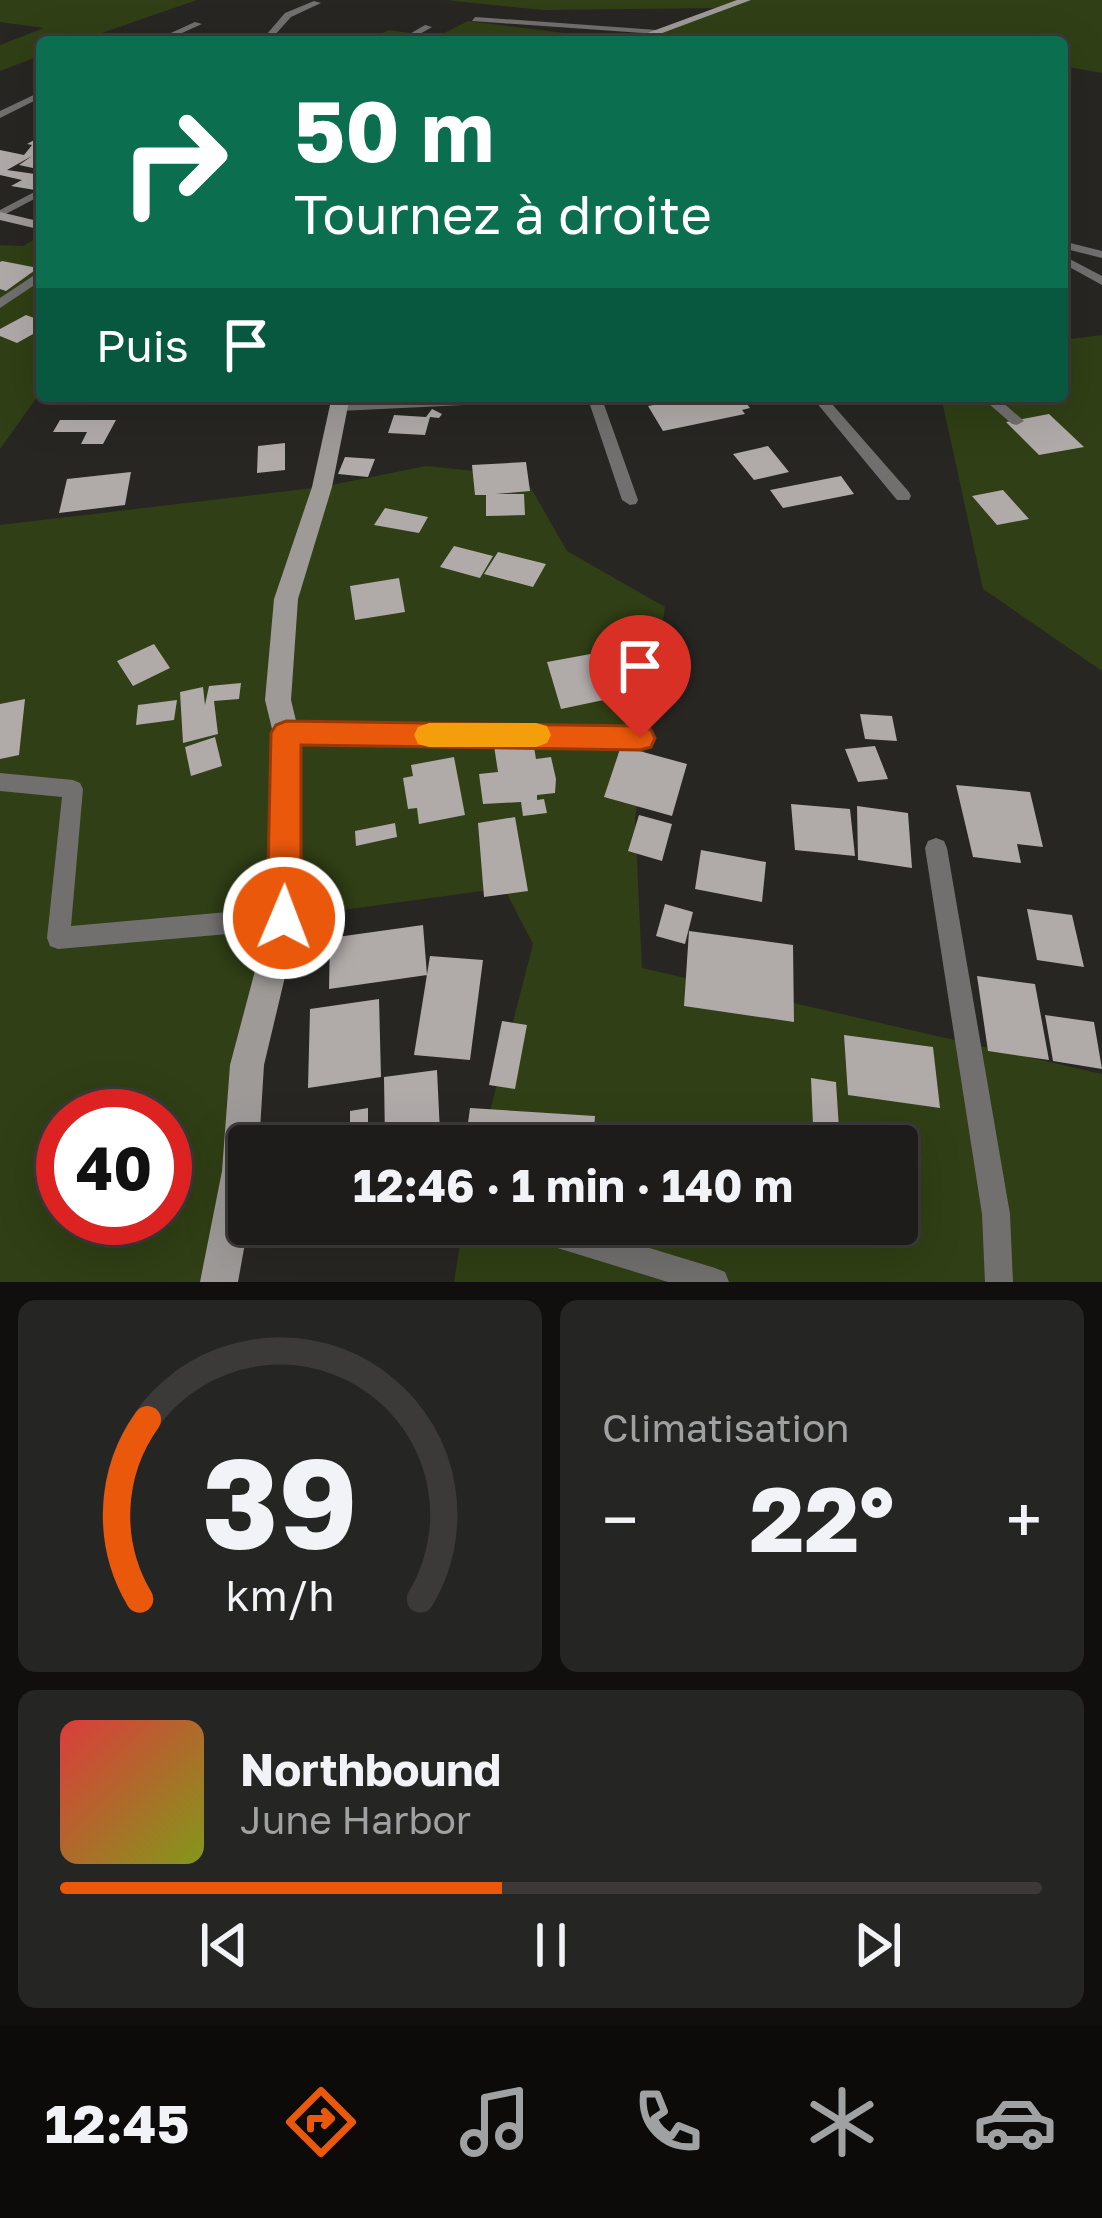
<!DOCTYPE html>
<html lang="fr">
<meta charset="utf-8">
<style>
:root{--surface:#1d1c1a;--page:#252523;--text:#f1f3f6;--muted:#a0a1a2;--line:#3b3a39;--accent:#ea580c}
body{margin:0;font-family:"Golos Text",sans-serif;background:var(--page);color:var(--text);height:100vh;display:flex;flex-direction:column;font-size:45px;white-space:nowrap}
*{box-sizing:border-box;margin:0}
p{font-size:39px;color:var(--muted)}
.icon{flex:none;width:66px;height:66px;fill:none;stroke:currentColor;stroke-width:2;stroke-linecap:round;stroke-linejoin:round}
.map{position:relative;height:1282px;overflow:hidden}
.panel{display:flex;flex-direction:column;gap:18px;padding:18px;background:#100f0e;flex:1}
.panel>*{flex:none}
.banner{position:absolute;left:36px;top:36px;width:1032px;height:366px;border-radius:12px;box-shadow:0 12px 48px #0002,0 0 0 3px var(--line);background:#0b6e4f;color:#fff;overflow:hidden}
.speed{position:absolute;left:36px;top:1089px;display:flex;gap:24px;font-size:60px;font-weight:700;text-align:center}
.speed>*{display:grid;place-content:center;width:156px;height:156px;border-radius:50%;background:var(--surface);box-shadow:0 12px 48px #0002,0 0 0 3px var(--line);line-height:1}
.speed .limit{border:18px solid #d22;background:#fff;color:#111}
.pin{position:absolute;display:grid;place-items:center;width:102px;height:102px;color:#fff;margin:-123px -51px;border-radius:50% 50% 50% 0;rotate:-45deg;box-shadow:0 0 12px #0007}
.pin .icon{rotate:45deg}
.me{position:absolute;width:132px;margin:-66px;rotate:1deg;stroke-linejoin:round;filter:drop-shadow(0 0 9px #0008)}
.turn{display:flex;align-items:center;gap:42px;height:252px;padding:0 60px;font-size:54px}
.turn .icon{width:156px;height:156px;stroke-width:2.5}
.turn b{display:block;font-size:84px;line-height:102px}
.then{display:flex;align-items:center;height:114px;padding:0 60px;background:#0003;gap:24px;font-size:45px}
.big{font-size:90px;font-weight:700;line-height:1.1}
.panel .tile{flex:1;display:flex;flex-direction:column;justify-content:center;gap:18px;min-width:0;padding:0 42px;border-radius:18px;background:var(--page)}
.panel .dial{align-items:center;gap:0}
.dial svg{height:312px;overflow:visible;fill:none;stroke:var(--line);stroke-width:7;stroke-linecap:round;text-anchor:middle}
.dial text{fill:var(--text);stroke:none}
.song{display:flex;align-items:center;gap:36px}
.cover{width:144px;height:144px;border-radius:18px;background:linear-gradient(135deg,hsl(0 70% 55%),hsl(70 70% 35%))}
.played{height:12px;border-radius:6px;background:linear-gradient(90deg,var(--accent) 45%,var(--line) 45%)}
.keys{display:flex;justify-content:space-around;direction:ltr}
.heat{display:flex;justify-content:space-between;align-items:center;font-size:66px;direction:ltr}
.panel .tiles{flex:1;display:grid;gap:18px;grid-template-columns:1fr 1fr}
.tile:last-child{grid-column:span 2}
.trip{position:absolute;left:228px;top:1125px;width:690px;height:120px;border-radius:12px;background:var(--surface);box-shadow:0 12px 48px #0002,0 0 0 3px var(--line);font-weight:700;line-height:120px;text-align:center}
.tab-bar{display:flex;height:192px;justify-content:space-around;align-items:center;background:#0c0b0a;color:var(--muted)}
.tab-bar .icon{width:84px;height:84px}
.tab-bar .on{color:var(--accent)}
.tab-bar b{font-size:54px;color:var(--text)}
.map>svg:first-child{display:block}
.green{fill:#303f15;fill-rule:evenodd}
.building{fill:#b0aaa9}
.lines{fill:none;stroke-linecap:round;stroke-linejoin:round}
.street{fill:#72706f;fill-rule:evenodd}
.secondary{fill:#9d9a98;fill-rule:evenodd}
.route{fill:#ea580c;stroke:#983908;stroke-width:3}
.slow{fill:#f59e0b}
</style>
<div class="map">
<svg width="1102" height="1282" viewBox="0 0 1102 1282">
<rect width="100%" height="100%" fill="#272622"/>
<!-- green -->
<path class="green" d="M0,0H197L76,42H42V55L0,71V45L44,28L0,22Z
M445,0H1102V73L1062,66V42H625L721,8L542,10Z
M468,21L581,35L596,42H362L389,30L436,37Z
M42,235V390L0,449V245L23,246Z
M1102,335V671L983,589L941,396H1062V340Z
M426,466L524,476L567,551L665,607L635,819L642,968L1102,1074V1282H454L463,1224H897V1146H481L533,944L504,888L284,918L219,1282H0V525L322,487ZM63,1116H165V1218H63Z"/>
<!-- building -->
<path class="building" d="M36,139L42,140V170L19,165L32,156L7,170L42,175V186L35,190L11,186L22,180L0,175V150L24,155L32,145L27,144Z
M0,262L2,261L38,268L6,291L0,289Z
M26,315L42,321V329L17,343L0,336V329Z
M680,396H693L698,404L706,402L702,396H741L750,408L742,410L745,414L663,431L648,406L682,400Z
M432,409L442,414L439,418L430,417L425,435L388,433L394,415L426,417Z
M1049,414L1084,447L1039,455L1006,422Z
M60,420H116L103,444H81L87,432H53Z
M285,443V470L257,473L258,446Z
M768,446L789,472L754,480L733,454Z
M345,457L375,459L368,477L338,474Z
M526,462L530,491L496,494H524L525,515L486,516V495H475L472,465Z
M131,472L125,505L59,513L67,479Z
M841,476L854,494L783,508L770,490Z
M1003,490L1029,519L997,525L972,496Z
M385,508L428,517L419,533L374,525Z
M454,546L493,556L480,578L440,567Z
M498,552L546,564L533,587L484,574Z
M399,578L405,612L355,620L350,586Z
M154,644L170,668L133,686L117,661Z
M596,653L613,698L561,709L547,662Z
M241,683L239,699L214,701L218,734L183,743L180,692L203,687L205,705L209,686Z
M25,699L19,755L0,759V704Z
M177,700L174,720L136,725L138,705Z
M860,714L892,716L897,741L865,739Z
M215,737L222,766L191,776L185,747Z
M533,741L536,759L551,757L556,779L555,793L537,795V800L544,799L547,813L523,816L521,802L483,804L479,774L498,772L494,746Z
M621,746L687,764L672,816L604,797Z
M875,746L888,779L858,782L845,749Z
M454,757L465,815L419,824L417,808L408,809L403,778L413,776L411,765Z
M956,785L1030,792L1043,847L1017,844L1021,863L973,857Z
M791,804L850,809L855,856L795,850Z
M857,806L908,813L912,868L858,860Z
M639,815L672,824L662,861L628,851Z
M515,817L528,891L484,897L478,823Z
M395,823L397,837L356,846L355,831Z
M701,850L766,862L762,902L695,889Z
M665,904L693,912L685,944L656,936Z
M1027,909L1072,915L1084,967L1037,960Z
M423,925L427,975L329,989L330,938Z
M689,931L793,945L794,1022L684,1006Z
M430,956L483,960L470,1060L414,1055Z
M977,976L1035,984L1049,1060L988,1051Z
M379,999L381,1077L308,1088L310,1009Z
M1045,1015L1094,1022L1102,1069L1053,1061Z
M502,1021L527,1025L515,1089L489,1085Z
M844,1035L933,1047L940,1108L848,1095Z
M437,1070L440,1133L385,1141L384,1077Z
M811,1078L836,1082L839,1129L813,1125Z
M368,1108V1133L350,1135V1111Z
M470,1108L595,1116L593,1146H465Z
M288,1224H326L322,1248L284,1247Z"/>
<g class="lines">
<!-- street -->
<path class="street" d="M314,1L321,3L291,17L273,37L308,42H260L285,13Z
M475,17L657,30L661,32L657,34L472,21Z
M195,22L202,24L162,42H151Z
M425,25L432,27L406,42H396Z
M512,34L595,40L599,42L512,38L478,42Z
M42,91V97L0,118V111Z
M42,188V195L0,217V210Z
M1062,241L1102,251V258L1062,248Z
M1062,255L1102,276V285L1062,263Z
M42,270V280L0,308V298Z
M482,396H576L569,400L340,411L333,407L340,403Z
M587,396H601L638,500L636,504L630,505L622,500Z
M811,396H825L909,492L911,496L909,500H897Z
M980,396H995L1024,421L1017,425L1012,424Z
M286,725L641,730L648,732L651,738L648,744L641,746L286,741L279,739L276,733L279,727Z
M0,773L73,780L80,783L83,789L71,926L284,907L292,911L295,918L292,925L284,929L58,949L50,946L47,938L62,797L0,791Z
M936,838L944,841L947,848L1010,1214L1013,1282H985L982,1214L925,848L928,841Z
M511,1224H571L715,1268L725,1272L729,1282H668L525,1238L515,1234Z"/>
<!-- secondary -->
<path class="secondary" d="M737,0H751L638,42H623Z
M0,212L42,222V230L0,220Z
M332,396H350L332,487L298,599L291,700L299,733V918L264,1065L259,1146H249V1221L238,1282H200L222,1171L230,1065L269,918L273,733L265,700L274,599L312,487Z"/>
</g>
<!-- route -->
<path class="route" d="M286,721L640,726L651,730L655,738L651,747L640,750L301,745V918L296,929L284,934L272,929L267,918L271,733L276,725Z"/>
<!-- slow -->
<path class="slow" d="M429,723H536L547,726L551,735L547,743L536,747H429L418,744L414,735L418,727Z"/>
</svg>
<div class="speed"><div class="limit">40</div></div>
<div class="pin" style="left:640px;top:738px;background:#d93025"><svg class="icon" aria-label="arrive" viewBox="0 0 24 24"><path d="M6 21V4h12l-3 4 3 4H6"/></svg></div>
<svg class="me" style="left:284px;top:918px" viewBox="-20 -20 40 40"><circle r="17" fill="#ea580c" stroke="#fff" stroke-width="3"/><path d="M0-11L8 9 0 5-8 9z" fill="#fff"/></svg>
<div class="trip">12:46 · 1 min · 140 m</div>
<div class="banner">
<div class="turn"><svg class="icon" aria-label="right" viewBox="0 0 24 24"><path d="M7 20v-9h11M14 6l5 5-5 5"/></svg><div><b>50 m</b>Tournez à droite</div></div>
<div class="then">Puis<svg class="icon" aria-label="arrive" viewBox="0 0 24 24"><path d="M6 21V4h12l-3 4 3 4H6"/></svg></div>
</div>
</div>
<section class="panel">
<div class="tiles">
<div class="tile dial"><svg viewBox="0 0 100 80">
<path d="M14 69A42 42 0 1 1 86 69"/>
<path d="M14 69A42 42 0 0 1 16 23" stroke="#ea580c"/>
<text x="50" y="56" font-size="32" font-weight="700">39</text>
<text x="50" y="72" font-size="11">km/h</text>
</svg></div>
<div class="tile"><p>Climatisation</p>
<div class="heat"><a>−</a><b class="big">22°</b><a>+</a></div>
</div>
<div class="tile">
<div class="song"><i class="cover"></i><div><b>Northbound</b><p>June Harbor</p></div></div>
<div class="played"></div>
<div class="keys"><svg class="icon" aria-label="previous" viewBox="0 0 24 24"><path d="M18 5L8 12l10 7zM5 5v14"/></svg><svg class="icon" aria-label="pause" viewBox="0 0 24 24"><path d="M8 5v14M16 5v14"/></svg><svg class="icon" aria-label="next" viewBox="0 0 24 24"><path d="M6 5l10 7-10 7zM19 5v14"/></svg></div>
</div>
</div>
</section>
<nav class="tab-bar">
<b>12:45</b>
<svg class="icon on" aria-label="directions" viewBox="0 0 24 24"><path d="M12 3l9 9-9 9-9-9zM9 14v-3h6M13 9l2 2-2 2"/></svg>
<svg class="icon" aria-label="music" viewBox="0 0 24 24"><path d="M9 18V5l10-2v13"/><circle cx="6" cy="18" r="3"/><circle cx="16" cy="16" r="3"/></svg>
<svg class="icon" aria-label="phone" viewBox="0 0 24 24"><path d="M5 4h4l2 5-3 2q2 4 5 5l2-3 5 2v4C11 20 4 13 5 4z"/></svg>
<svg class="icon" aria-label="climate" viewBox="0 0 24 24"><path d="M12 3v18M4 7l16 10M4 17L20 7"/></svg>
<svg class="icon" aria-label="car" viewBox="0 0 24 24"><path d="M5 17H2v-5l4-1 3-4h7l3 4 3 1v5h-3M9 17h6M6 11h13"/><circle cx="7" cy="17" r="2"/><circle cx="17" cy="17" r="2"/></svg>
</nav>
